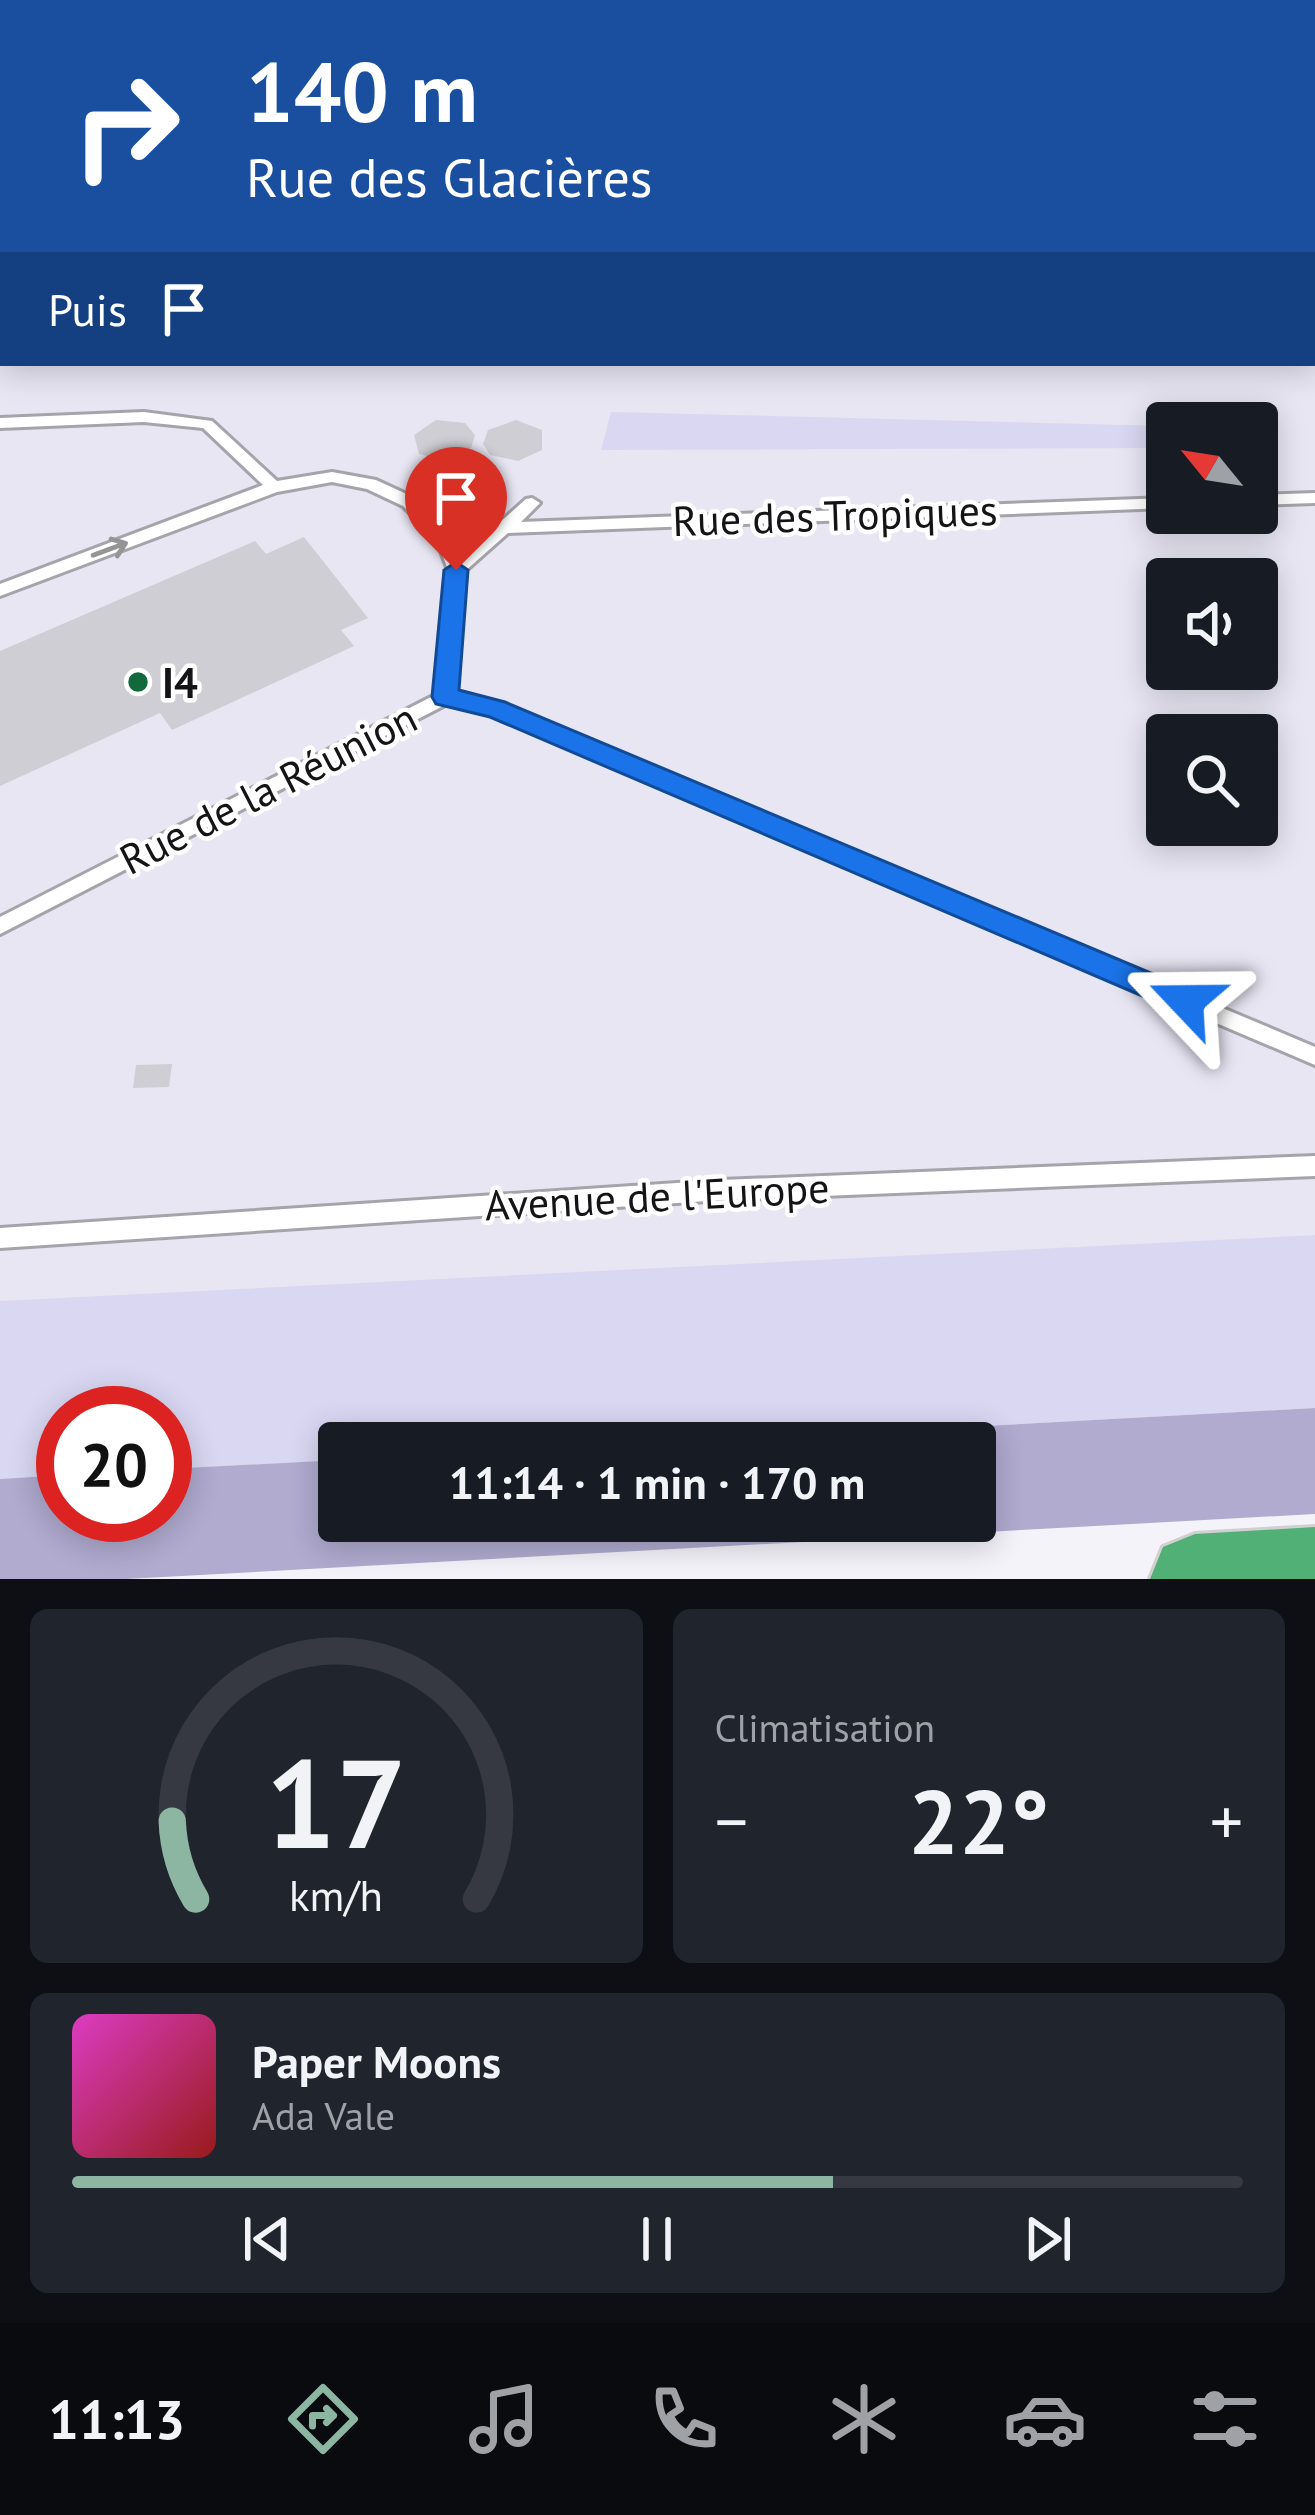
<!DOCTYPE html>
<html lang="fr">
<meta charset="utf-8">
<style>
:root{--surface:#171b24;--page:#20242c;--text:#f1f3f6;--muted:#9ea1a6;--line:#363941;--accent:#8cb5a2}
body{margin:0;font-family:"PT Sans",sans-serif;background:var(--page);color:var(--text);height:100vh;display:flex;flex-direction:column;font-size:45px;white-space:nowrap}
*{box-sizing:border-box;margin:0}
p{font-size:39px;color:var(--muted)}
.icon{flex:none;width:66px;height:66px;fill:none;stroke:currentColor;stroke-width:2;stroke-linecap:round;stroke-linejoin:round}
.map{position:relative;height:1579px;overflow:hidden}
.side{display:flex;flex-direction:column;gap:30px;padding:30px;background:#0d0f14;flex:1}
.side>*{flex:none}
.guide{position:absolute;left:0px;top:0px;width:1317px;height:366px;box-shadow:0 6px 30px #0003;background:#1a4fa0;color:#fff;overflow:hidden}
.needle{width:78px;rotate:300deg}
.buttons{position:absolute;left:1146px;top:402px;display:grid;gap:24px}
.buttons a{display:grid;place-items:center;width:132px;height:132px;border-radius:12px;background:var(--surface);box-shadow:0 6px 30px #0003;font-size:60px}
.speed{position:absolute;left:36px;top:1386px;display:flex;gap:24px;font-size:60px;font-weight:700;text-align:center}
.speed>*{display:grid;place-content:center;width:156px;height:156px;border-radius:50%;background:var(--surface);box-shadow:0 6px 30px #0003;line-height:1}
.speed .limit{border:18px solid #d22;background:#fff;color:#111}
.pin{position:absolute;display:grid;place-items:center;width:102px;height:102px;color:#fff;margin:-123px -51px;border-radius:50% 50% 50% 0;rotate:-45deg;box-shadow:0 0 12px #0007}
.pin .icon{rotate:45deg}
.me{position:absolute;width:132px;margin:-66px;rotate:293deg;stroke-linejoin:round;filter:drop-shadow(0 0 9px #0008)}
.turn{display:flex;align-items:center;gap:42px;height:252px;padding:0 48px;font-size:54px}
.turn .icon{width:156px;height:156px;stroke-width:2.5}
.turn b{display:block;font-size:84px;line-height:102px}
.then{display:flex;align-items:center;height:114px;padding:0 48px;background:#0003;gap:24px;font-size:45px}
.big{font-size:90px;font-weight:700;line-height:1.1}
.side .card{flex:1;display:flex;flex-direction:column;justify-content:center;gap:18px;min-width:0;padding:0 42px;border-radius:18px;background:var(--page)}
.side .dial{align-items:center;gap:0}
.dial svg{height:312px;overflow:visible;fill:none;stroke:var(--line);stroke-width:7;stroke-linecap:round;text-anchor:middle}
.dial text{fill:var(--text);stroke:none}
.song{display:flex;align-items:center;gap:36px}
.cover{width:144px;height:144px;border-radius:18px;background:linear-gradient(135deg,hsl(310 70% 55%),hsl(0 70% 35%))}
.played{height:12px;border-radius:6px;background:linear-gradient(90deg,var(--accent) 65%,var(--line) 65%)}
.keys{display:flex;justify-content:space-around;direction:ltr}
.heat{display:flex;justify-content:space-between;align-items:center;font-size:66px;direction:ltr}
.side .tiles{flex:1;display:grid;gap:30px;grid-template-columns:1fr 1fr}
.card:last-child{grid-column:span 2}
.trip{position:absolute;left:318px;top:1422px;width:678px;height:120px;border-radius:12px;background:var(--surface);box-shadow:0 6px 30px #0003;font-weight:700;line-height:120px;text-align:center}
.menu{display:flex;height:192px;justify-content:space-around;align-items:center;background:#090b0e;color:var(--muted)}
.menu .icon{width:84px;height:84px}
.menu .active{color:var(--accent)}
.menu b{font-size:54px;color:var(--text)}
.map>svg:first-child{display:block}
.built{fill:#e8e6f3;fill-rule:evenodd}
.green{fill:#dad7f3}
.forest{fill:#b0abcf}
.building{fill:#cfced4}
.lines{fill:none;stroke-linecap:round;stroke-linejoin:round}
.service-casing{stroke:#a5a4aa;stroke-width:6}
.motorway-casing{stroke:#d0d0d0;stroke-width:6}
.service{fill:#fff;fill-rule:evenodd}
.motorway{fill:#50b076;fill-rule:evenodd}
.oneway{stroke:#959596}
.route{fill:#1a73e8;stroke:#114b97;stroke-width:3}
.poi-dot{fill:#11693c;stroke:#fff;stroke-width:4.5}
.labels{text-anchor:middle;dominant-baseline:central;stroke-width:9;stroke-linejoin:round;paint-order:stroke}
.street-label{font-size:42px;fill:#141416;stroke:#fff}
.poi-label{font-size:42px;font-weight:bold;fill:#141416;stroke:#fff;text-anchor:start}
</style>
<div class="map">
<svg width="1315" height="1579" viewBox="0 0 1315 1579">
<rect width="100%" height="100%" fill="#f4f3fa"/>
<!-- built -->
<path class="built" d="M0,0H1315V1408L672,1443H339V1460L165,1469V1413H63V1475L0,1479V161L3,363H1314V3H3V145ZM1167,423H1257V513H1167ZM1167,579H1257V669H1167ZM1167,735H1257V825H1167Z"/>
<!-- green -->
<path class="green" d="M611,412L1167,426V448L601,450Z
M1315,1235V1408L672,1443H339V1460L165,1469V1413H63V1475L0,1479V1301Z"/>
<!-- forest -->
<path class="forest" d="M1315,1408V1514L126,1579H0V1479L63,1475V1515H165V1469L339,1460V1521H975V1443H672Z"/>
<!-- building -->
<path class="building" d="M436,420L465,423L475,435L471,448L446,460L419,454L414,435Z
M516,420L542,430V450L518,461L490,455L483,444L488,430Z
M455,465H496L493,495H451Z
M304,537L368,618L341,630L354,646L172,730L160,713L0,786V651L255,541L266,554Z
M172,1064L169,1087L133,1088L136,1065Z"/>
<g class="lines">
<!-- service casing -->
<g class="service-casing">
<path id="service" d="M171,0H184L181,3H168Z
M231,0H244L241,3H228Z
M604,0H623L627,3H608Z
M1116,0H1128L1126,3H1114Z
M3,71V79L0,80V72Z
M0,110H3V118H0Z
M1314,192H1315V200H1314Z
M0,195H3V203H0Z
M144,412L212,421L277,481L332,472L376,480L415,498L449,531L460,558L526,499L532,498L540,503L521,522L1167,498V508L508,533L464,572L454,693L502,704L1315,1047V1065L492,715L447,704L0,934V917L437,694L448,570L436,538L403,506L367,489L332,482L277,492L0,596V584L263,485L203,428L144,422L0,428V418Z
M1315,493V503L1257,505V495Z
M1315,1156V1176L722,1200L0,1248V1228L722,1180Z"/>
</g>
<!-- motorway casing -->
<g class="motorway-casing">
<path id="motorway" d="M1315,1527V1579H1150L1163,1547L1195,1534Z"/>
</g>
<!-- service -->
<use href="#service" class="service"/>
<!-- motorway -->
<use href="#motorway" class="motorway"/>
</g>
<!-- one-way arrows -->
<defs><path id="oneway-shaft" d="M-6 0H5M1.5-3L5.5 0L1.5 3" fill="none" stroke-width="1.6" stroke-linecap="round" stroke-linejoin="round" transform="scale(3)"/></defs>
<use class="oneway" href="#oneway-shaft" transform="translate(110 549) rotate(-20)"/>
<!-- route -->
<path class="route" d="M456,562L468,570L459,690L505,702L1196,992L1201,1001L1196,1010L1186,1014L1175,1010L490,717L436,704L432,697L444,570Z"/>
<!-- markers -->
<circle class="poi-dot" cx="138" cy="682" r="12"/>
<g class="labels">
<!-- street labels -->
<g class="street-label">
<text transform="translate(835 515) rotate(-2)">Rue des Tropiques</text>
<text transform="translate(268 788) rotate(-27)">Rue de la Réunion</text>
<text transform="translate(657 1196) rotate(-3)">Avenue de l'Europe</text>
</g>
<!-- poi labels -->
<g class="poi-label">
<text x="162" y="682">I4</text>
</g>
</g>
</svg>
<div class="buttons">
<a><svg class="needle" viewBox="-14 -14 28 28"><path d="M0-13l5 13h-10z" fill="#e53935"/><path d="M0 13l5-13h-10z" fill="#9ea1a6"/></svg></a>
<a><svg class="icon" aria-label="sound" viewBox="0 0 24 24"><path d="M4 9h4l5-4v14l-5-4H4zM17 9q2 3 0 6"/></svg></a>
<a><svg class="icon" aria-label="search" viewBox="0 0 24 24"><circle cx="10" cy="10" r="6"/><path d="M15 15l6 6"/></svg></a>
</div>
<div class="speed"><div class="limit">20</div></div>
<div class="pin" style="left:456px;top:570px;background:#d93025"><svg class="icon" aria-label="arrive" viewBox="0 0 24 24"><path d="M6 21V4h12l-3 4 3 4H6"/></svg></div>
<svg class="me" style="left:1186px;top:1001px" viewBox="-20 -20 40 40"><path d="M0-17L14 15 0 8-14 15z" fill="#1a73e8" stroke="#fff" stroke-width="4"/></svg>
<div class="trip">11:14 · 1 min · 170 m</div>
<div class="guide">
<div class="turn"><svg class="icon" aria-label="right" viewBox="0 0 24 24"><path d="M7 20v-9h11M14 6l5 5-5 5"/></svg><div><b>140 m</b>Rue des Glacières</div></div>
<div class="then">Puis<svg class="icon" aria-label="arrive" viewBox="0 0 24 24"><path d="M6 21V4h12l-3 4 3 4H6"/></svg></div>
</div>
</div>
<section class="side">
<div class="tiles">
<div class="card dial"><svg viewBox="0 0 100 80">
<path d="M14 69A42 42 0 1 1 86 69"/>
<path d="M14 69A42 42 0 0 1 8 49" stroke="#8cb5a2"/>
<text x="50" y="56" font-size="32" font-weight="700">17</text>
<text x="50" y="72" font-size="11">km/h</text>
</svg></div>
<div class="card"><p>Climatisation</p>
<div class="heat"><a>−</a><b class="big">22°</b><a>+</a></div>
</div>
<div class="card">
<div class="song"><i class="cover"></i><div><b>Paper Moons</b><p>Ada Vale</p></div></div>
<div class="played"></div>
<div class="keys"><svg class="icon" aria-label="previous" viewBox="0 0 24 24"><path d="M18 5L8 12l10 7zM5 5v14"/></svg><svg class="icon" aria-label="pause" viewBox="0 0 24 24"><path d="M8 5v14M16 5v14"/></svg><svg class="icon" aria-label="next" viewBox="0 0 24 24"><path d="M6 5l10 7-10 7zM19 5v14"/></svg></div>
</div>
</div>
</section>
<nav class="menu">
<b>11:13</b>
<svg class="icon active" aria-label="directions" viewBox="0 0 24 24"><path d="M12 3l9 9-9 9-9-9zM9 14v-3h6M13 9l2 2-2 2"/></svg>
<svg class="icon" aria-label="music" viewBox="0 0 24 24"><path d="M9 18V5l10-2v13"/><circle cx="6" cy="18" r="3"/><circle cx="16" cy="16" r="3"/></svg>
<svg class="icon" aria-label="phone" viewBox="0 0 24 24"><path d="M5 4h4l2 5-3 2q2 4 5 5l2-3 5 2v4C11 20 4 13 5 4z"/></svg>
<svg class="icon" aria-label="climate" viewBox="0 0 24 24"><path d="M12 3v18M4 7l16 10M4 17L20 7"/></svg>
<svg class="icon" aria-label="car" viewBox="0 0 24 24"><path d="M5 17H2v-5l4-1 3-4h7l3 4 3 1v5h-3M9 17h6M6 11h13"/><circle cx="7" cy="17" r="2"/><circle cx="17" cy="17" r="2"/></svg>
<svg class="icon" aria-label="filters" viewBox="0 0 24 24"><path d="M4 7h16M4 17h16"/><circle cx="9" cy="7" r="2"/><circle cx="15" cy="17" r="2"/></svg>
</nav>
